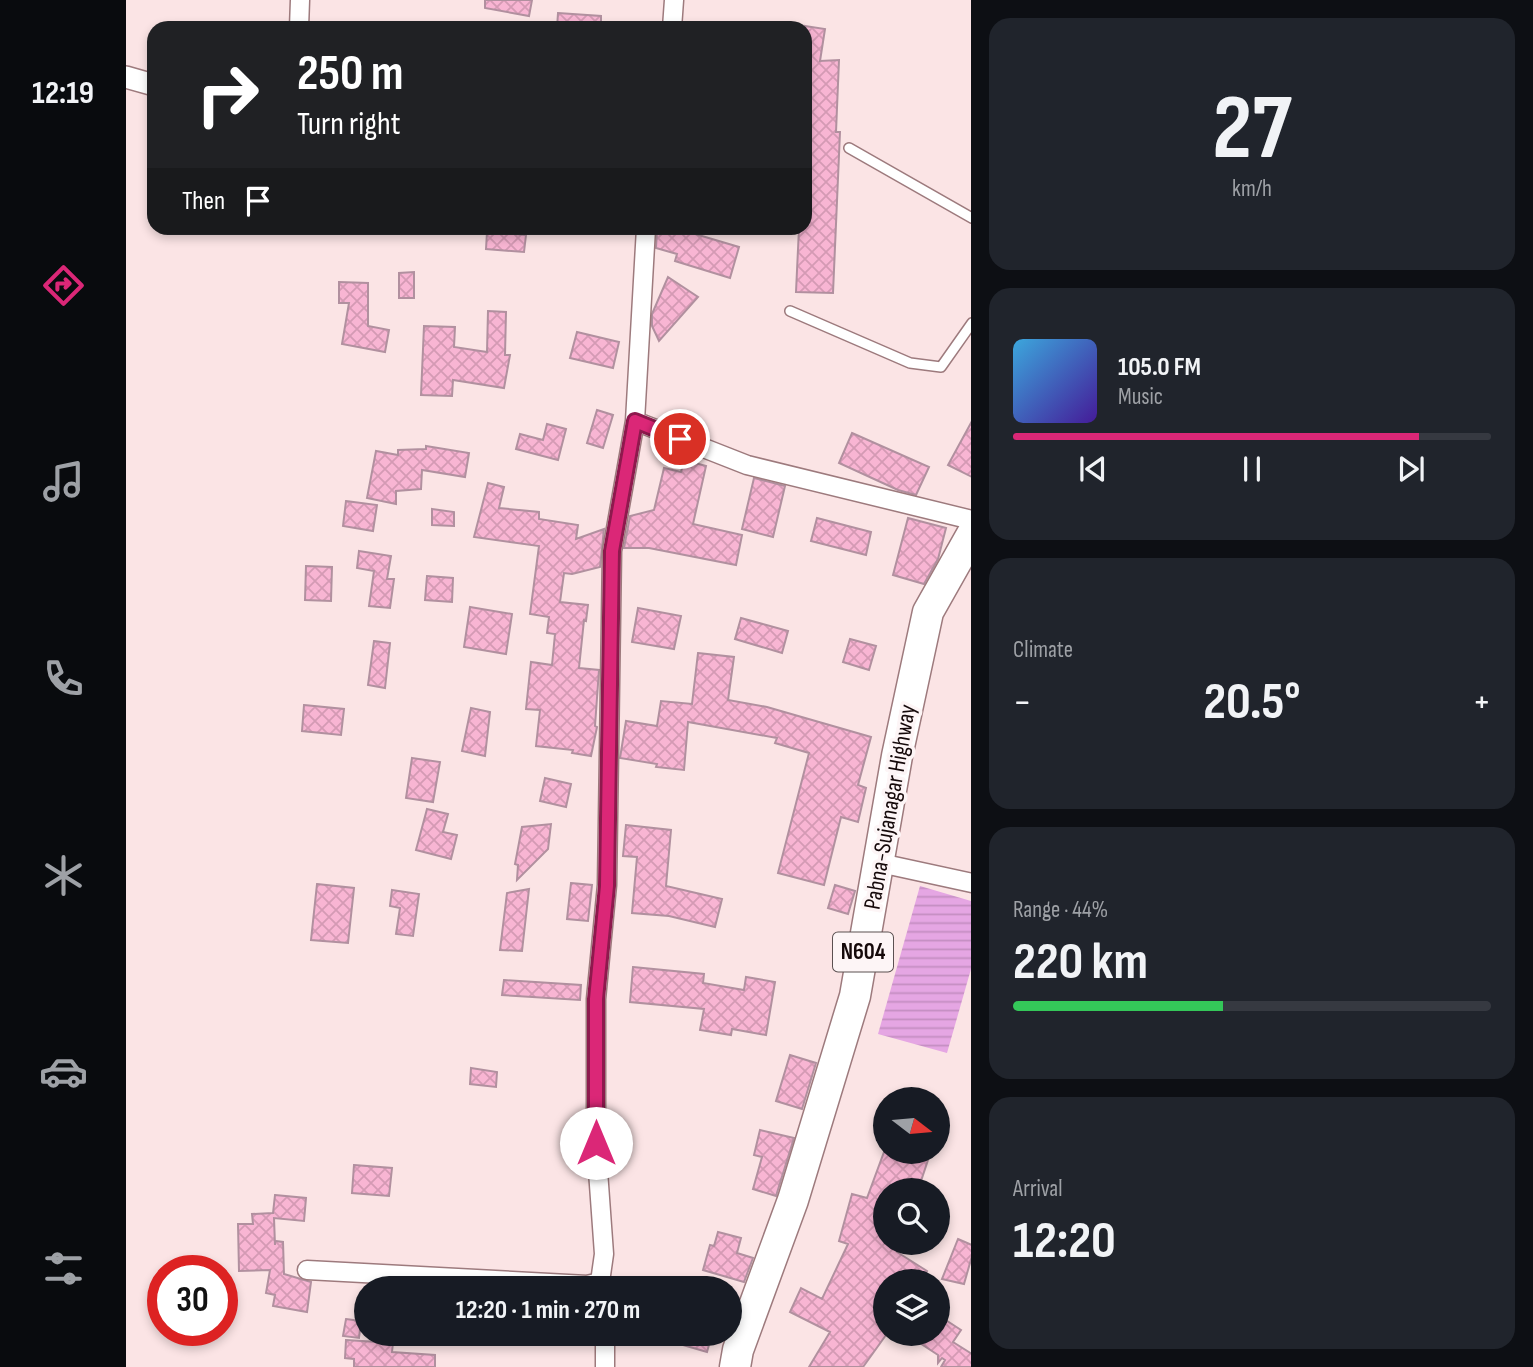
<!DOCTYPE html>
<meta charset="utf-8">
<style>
:root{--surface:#171b24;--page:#20242c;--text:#f1f3f6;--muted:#9ea1a6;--line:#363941;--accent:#db2777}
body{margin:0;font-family:"Sofia Sans Condensed",sans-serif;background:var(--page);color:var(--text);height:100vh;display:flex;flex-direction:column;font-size:26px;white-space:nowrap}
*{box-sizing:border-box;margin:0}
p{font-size:23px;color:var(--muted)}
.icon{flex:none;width:38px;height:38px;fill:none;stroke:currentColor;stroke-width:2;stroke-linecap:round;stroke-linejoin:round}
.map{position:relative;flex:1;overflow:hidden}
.panel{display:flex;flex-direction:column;gap:18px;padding:18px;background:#0d0f14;width:562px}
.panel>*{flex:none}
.guide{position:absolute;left:21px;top:21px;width:665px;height:214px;border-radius:21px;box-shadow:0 4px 10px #0003;background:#202124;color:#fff;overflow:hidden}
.needle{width:46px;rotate:106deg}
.buttons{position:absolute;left:747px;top:1087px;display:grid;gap:14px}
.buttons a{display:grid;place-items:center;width:77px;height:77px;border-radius:50%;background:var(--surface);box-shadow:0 4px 10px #0003;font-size:35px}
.speed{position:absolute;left:21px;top:1255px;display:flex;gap:14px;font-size:35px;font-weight:700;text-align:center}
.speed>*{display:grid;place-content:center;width:91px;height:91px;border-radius:50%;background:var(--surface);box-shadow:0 4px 10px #0003;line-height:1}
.speed .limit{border:10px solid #d22;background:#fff;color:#111}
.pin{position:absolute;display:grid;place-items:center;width:60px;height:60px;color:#fff;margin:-30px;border:4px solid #fff;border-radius:50%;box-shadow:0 2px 7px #0007}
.me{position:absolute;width:77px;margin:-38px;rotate:0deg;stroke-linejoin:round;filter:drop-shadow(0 0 5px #0008)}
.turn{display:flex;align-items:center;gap:24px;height:147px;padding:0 35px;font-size:32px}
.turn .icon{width:91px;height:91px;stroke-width:2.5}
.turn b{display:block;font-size:49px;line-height:60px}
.then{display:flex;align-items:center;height:66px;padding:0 35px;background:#0003;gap:14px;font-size:26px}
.big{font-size:52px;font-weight:700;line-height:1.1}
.panel .card{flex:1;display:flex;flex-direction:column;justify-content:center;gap:10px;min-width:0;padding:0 24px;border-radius:21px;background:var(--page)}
.panel .dial{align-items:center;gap:0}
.dial b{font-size:91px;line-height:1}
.song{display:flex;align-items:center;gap:21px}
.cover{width:84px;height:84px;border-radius:10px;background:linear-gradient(135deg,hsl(200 70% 55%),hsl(260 70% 35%))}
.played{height:7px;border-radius:4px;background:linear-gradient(90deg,var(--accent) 85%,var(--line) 85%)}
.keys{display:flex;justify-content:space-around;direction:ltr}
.heat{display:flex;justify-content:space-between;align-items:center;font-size:38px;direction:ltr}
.charge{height:10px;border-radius:5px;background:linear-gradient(90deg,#34c759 44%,var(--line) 0)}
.trip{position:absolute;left:228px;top:1276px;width:388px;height:70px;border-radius:35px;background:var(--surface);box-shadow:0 4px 10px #0003;font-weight:700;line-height:70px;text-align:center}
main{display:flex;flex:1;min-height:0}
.tab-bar{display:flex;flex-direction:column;width:126px;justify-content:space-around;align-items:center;background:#090b0e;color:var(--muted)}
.tab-bar .icon{width:49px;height:49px}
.tab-bar .on{color:var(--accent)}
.tab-bar b{font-size:32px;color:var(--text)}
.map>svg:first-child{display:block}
.water{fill:url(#water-rules)}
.building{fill:url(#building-cross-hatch);stroke:#b1909f;stroke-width:2}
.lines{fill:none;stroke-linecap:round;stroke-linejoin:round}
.service-casing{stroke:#9d7a7d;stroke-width:12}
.minor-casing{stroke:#9d7a7d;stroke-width:21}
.tertiary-casing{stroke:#9d7a7d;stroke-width:24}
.trunk-casing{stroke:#9d7a7d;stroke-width:33}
.service{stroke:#fff;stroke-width:9}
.minor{stroke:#fff;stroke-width:18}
.tertiary{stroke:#fff;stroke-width:21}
.trunk{stroke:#fff;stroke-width:30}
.route-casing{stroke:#8e194d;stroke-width:18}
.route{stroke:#db2777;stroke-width:12}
.labels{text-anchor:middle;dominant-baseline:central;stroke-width:7;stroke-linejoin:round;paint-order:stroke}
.shield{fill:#fdf5f6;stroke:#5b5051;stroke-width:2}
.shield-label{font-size:23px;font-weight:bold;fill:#15090a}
.street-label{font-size:24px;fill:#15090a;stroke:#fdf5f6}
</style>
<main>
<nav class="tab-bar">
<b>12:19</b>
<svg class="icon on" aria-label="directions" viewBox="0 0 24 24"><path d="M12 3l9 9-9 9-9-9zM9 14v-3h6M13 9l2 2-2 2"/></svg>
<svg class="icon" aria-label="music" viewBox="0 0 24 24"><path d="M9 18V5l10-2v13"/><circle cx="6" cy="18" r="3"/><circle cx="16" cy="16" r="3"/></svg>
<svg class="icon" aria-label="phone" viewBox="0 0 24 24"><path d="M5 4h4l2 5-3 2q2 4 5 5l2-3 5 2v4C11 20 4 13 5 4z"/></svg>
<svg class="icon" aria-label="climate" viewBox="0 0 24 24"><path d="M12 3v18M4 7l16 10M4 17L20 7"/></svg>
<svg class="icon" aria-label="car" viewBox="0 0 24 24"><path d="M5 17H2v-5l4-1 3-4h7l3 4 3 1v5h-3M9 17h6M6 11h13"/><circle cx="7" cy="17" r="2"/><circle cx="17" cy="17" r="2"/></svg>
<svg class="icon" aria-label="filters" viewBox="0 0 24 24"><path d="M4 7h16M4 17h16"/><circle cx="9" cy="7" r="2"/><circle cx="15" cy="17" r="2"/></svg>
</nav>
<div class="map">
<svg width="846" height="1367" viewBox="0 0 846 1367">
<defs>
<pattern id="water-rules" width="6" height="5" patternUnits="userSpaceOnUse" patternTransform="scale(1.75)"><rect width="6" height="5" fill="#e5a6e3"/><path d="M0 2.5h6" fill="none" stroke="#c48ec1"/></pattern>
<pattern id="building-cross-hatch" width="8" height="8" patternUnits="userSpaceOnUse" patternTransform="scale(1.75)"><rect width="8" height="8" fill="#f8b5d3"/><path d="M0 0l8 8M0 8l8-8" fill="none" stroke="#d49ab4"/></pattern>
</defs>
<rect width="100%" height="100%" fill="#fbe4e5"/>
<!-- water -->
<path class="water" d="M794,886L845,901V969L821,1053L752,1034Z"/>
<!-- building -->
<path class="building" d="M359,0H406L403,16L359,8Z
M432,13L475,16V28H431Z
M679,26L699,29L694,61L713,60L710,132H714L707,293L670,292L673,228H679Z
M531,228H549L613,247L604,278L549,261L551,254L530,248Z
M361,232L400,235L398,252L360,249Z
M288,272V298H273V273Z
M542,277L572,297L533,341L526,326V314Z
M213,282L242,283V326L263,330L259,352L216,344L223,303H213Z
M362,311L380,312L379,355H384L378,388L327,380L326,396L295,395L298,326L329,327L328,347L361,352Z
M451,332L493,342L487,368L444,358Z
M471,410L487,415L477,448L461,443Z
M846,421V477L822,465Z
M421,424L440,429L432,460L390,449L394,434L417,440Z
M726,433L803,467L790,495L772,490L713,463Z
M300,446L343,453L339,477L296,470L295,489L270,491V504L241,498L250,451L272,455V450L300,449Z
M558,460L580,466L567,524L616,535L610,565L523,548H498L504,516L528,510L538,468L555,472Z
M628,478L659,486L647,537L616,529Z
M362,483L378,487L373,508L413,512V519L452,525L450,539L478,529L474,567L446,574L438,573L434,602L462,605L460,621L458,620L453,668L473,670L469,726L471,727L465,756L446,753L447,750L410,746L414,710L400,709L405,662L426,665L429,634L421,633L423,617L404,614L413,546L348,537Z
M220,501L251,505L247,531L217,526Z
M306,509L328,512V526L306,525Z
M691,518L745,532L740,555L685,541Z
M782,518L820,528L812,559L798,584L767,575Z
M233,551L265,556L261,579H268L264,608L243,606L248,571L231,568Z
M180,566L206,567L205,601L179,600Z
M301,576L327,578L326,602L299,600Z
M344,607L386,614L380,654L338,647Z
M512,608L555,616L548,649L506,642Z
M615,618L662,631L656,653L609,639Z
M724,639L750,646L743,670L717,662Z
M248,641L264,643L259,688L242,685Z
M572,653L608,657L602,700L641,707L745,737L732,785L740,788L732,822L715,817L698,885L652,873L683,753L649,743L651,738L562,722L558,770L530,767L531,764L494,758L500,721L531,726L535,701L566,704Z
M178,705L218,709L215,735L176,731Z
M345,708L364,712L359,756L336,751Z
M286,758L314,762L307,802L280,798Z
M419,778L445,784L440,807L414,801Z
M301,809L322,814L317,832L331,835L325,859L290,850Z
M425,824L422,849L391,880L392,865L389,864L396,827Z
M500,825L545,830L540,886L596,899L589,927L543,916L506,913L511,857L497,856Z
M445,883L466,885L462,921L441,919Z
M191,884L228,888L222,943L185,940Z
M709,885L729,891L722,914L702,908Z
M403,889L396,951L374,950L381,893Z
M266,890L293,894L287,936L270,934L274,908L264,906Z
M507,967L578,974L577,983L618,990L620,977L649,982L640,1035L606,1029L605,1035L574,1030L578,1009L504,1002Z
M378,980L455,985L454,1000L376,995Z
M664,1055L690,1063L676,1109L650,1101Z
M345,1068L371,1072L370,1087L344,1084Z
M634,1130L668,1138L650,1196L627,1189L636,1157L628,1155Z
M758,1152H782L803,1157L792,1190H760V1242H776L771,1252L801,1271L795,1281H760V1335L737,1367H683L704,1332L664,1312L675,1288L696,1299L722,1244L713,1241L726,1194L741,1198Z
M228,1165L266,1168L263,1196L226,1193Z
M149,1195L180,1198L178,1221L148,1218L149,1245V1241L157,1242L158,1274L185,1282L181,1312L147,1306L149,1295L140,1293L144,1270L113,1271L112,1224H127L126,1214L147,1213Z
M592,1232L615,1238L611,1253L627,1258L618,1282L577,1270L584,1245L588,1246Z
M832,1239L846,1245V1256L838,1284L816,1279Z
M812,1315L835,1330L827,1342L846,1354V1367H815L819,1360L816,1358L812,1363V1355L780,1334H812Z
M220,1319L235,1321L233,1338L217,1336Z
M534,1334H586L581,1352L533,1338Z
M220,1340L267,1343L266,1352L309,1355V1367H228V1359L219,1358Z"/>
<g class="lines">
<!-- service casing -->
<g class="service-casing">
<path id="service" d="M723,148L846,218
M664,311L784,363L815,367L846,323"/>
</g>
<!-- minor casing -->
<g class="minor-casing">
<path id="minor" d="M173,28L174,0
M546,28L548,0
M509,421L621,465L846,520
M754,863L846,883
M181,1270L461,1285L474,1282L478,1254L470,1143V999L481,885L486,551L509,421L520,228
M479,1367V1334"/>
</g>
<!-- tertiary casing -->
<g class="tertiary-casing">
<path id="tertiary" d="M0,77L28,85"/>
</g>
<!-- trunk casing -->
<g class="trunk-casing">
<path id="trunk" d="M609,1367L612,1350L667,1200L729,996L771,756L802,612L846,534"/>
</g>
<!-- service -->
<use href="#service" class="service"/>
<!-- minor -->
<use href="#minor" class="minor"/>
<!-- tertiary -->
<use href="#tertiary" class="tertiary"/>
<!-- trunk -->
<use href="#trunk" class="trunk"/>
</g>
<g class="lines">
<!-- route casing -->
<g class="route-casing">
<path id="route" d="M470,1143V999L481,886L486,551L509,421L554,439"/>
</g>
<!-- route -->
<use href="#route" class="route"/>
</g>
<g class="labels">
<!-- shield labels -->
<rect class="shield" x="707" y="932.5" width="60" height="39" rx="5"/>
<g class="shield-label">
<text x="737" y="952">N604</text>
</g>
<!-- street labels -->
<g class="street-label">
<text transform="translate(764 807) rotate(-80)">Pabna-Sujanagar Highway</text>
</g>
</g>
</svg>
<div class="buttons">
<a><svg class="needle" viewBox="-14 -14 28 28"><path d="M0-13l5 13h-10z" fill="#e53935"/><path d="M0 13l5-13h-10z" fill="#9ea1a6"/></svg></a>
<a><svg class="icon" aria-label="search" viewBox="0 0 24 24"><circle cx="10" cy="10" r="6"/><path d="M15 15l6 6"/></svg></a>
<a><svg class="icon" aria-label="layers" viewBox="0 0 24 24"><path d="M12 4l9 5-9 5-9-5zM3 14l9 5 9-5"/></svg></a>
</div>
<div class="speed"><div class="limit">30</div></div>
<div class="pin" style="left:554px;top:439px;background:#d93025"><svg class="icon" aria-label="arrive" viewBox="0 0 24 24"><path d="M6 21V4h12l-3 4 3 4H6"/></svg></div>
<svg class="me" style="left:470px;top:1143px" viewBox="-20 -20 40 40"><circle r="19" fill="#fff"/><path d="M0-13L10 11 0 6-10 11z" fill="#db2777"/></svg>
<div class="trip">12:20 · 1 min · 270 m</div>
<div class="guide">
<div class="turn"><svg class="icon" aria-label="right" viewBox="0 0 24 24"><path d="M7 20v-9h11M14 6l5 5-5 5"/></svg><div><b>250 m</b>Turn right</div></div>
<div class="then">Then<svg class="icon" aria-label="arrive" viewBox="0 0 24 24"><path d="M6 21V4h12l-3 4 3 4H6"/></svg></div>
</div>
</div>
<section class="panel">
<div class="card dial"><b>27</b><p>km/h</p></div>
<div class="card">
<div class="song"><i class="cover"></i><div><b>105.0 FM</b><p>Music</p></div></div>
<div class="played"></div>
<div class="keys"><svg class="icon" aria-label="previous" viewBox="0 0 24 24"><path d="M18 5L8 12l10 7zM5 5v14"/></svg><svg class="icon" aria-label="pause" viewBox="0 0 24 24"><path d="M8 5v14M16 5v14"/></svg><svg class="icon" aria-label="next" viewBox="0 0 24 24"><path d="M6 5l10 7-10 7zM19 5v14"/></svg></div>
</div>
<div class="card"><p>Climate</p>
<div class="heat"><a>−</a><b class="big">20.5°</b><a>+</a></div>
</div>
<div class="card"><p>Range · 44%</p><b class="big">220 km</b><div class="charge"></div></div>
<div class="card"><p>Arrival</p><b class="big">12:20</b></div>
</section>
</main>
